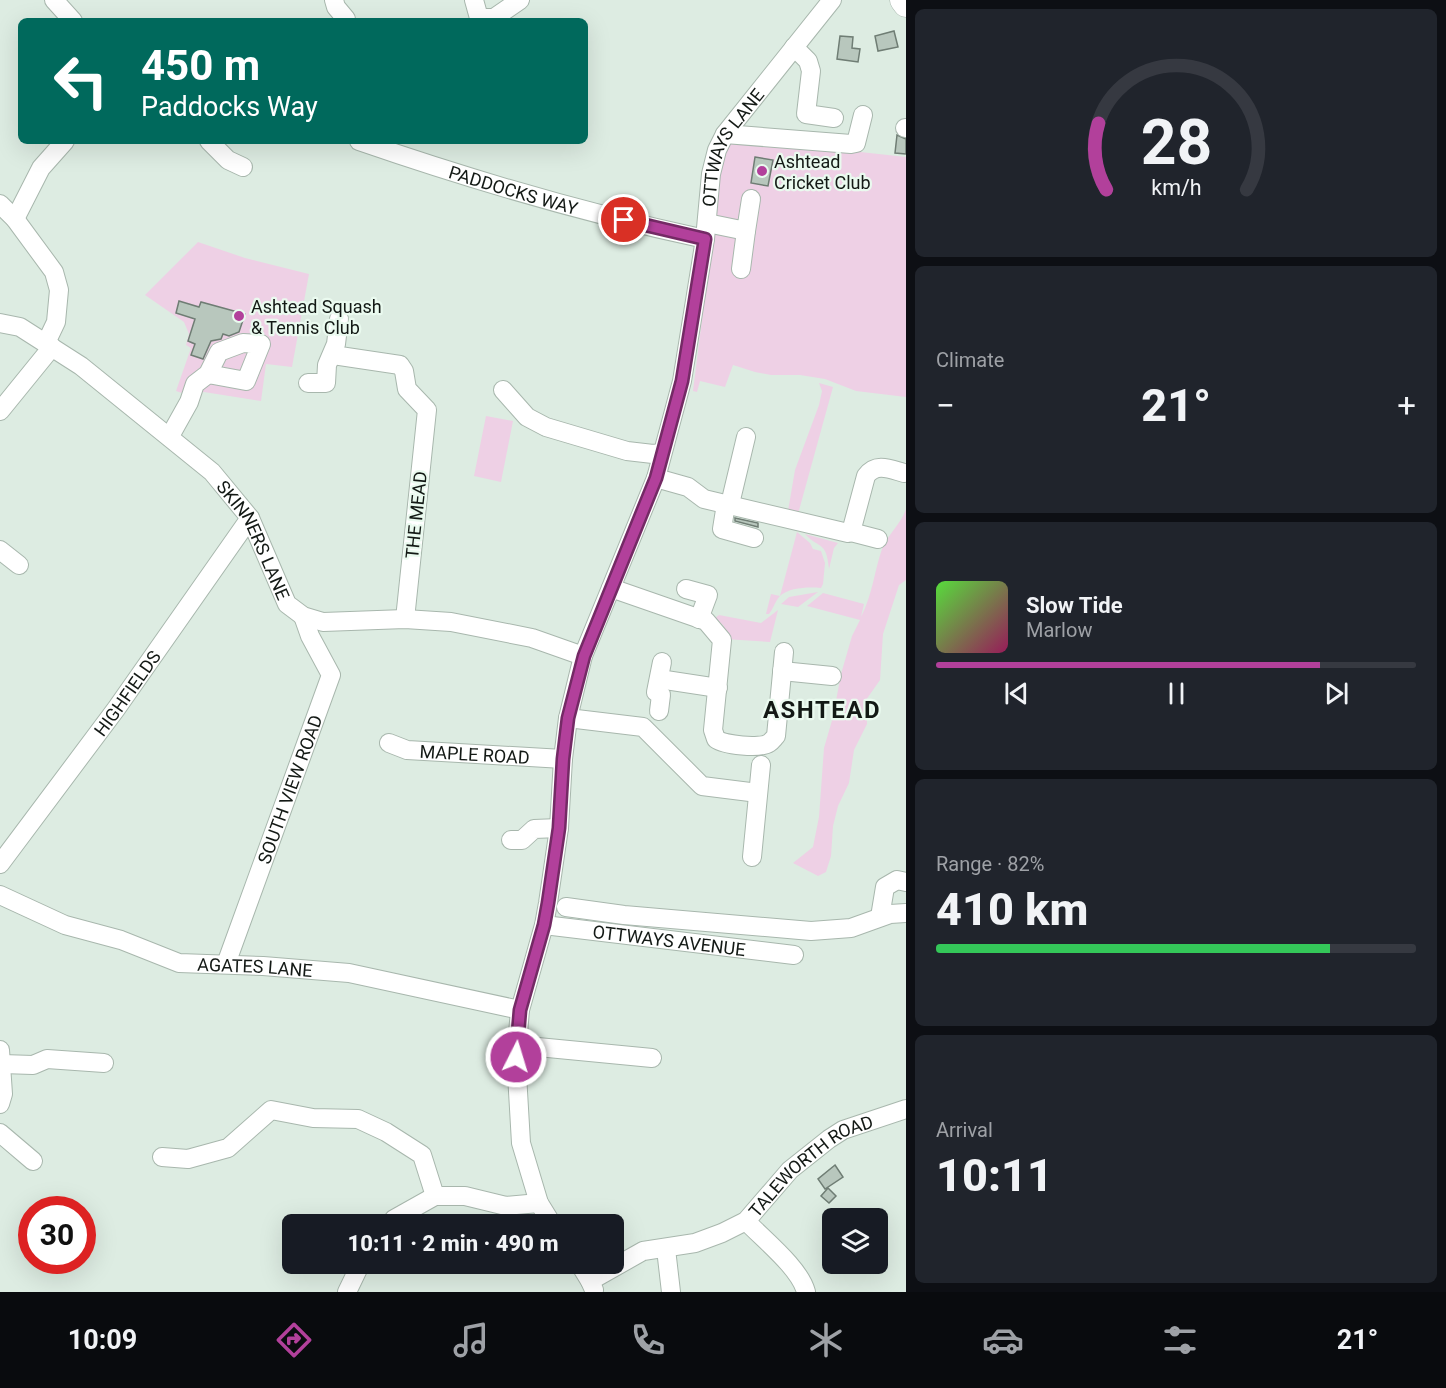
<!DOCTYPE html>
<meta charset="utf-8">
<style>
:root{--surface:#171b24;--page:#20242c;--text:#f1f3f6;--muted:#9ea1a6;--line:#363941;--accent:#b2409b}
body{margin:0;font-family:Roboto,sans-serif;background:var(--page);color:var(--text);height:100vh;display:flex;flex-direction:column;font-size:22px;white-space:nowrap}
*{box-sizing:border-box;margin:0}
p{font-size:20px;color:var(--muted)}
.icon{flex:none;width:33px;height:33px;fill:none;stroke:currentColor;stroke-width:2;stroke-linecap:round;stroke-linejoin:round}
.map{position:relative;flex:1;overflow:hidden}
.side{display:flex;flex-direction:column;gap:9px;padding:9px;background:#0d0f14;width:540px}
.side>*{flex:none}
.banner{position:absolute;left:18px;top:18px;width:570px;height:126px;border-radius:9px;box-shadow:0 6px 24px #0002;background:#00695c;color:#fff;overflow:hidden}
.buttons{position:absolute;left:822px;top:1208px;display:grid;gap:12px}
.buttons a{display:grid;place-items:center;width:66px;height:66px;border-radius:9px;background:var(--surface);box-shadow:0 6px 24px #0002;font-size:30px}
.speed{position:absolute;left:18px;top:1196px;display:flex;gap:12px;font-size:30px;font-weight:700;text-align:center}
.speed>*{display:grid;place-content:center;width:78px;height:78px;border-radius:50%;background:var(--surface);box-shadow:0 6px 24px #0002;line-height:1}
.speed .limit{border:9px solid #d22;background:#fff;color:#111}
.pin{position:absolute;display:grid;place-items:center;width:51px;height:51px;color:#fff;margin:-26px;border:3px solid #fff;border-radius:50%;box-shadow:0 2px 6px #0007}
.me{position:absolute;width:66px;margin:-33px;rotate:5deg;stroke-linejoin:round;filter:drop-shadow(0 0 4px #0008)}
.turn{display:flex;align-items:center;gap:21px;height:126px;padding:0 24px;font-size:27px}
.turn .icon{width:78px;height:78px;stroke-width:2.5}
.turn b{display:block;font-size:42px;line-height:51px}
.big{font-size:45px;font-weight:800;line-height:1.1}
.side .widget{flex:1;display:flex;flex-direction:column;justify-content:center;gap:9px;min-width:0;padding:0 21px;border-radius:9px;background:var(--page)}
.side .dial{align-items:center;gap:0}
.dial svg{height:156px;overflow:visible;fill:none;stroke:var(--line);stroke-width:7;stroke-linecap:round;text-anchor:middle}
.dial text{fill:var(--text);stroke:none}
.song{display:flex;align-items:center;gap:18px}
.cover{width:72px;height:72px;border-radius:9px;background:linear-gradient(135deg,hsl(110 70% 55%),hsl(330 70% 35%))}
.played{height:6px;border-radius:3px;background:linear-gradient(90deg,var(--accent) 80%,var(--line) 80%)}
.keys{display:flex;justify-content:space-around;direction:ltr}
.heat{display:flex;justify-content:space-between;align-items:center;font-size:33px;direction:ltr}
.charge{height:9px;border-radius:4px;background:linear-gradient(90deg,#34c759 82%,var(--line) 0)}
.trip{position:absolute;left:282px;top:1214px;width:342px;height:60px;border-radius:9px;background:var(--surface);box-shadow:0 6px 24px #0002;font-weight:800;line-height:60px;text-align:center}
.dock{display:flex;height:96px;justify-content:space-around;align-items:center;background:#090b0e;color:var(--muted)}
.dock .icon{width:42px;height:42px}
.dock .on{color:var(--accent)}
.dock b{font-size:27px;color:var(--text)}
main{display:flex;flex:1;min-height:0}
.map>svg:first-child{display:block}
.green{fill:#eed0e5}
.building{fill:#b8c7bd;stroke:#6f7d74;stroke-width:1.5}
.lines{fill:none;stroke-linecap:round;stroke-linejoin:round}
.minor-casing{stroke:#a8b7ad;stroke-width:20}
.highway-casing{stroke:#a8b7ad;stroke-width:27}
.minor{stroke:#fff;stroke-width:18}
.highway{stroke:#fff;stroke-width:26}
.route-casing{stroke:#742a65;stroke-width:15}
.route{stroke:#b2409b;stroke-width:10}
.poi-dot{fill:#b2409b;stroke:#eafaef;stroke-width:2}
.labels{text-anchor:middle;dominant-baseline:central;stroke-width:4.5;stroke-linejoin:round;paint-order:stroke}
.street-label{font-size:18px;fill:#131915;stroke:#eafaef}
.poi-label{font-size:18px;fill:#131915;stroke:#eafaef;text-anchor:start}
.district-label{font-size:24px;font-weight:bold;letter-spacing:1.5px;fill:#131915;stroke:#eafaef}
</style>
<main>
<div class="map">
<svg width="906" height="1292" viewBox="0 0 906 1292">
<rect width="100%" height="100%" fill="#ddece2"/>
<!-- green -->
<path class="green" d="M733,138L906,157V397L856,391L825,379L800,375H771L755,372L733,365L725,387L700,381L697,392L693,391L722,160Z
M198,242L245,258L309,274L292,367L266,364L261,401L204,392L191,396L176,391L191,348L186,345L189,334L184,322L145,295Z
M819,383L833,387L798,514L788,511L795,470L819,405L822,391Z
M486,416L513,421L501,482L474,476Z
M906,509V580L899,585L883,634L880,680L866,700L867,724L854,750L849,783L838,806L833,826L831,856L826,872L818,876L793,863L813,847L819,817L824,748L833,717L841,674L852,636L860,620L807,606L823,593L864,604L861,617C873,593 874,572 882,549C888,534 901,524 906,509Z
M797,532L810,543L813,549L821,551L825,563L823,584L821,588C809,587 789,587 779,597C775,602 773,609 769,614H766L771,594L780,596Z
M805,534L838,543L834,548L829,569C826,540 820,550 805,534Z
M818,592L798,607L781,604L789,597Z
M778,610L770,642L724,639V626L715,618L719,615L761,623Z"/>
<!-- building -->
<path class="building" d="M894,31L898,47L878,51L875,36Z
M840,36L853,37L852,48L860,49L858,62L837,59Z
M897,135L906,139V154L895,153Z
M755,157L773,160L768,186L751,183Z
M179,301L199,307L201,302L245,314L239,332L229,336L223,334L221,339L211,341L203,359L191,355L195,344L188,341L195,319L176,313Z
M735,518L758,523V527L735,521Z
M835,1165L843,1177L825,1189L818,1179Z
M828,1188L836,1196L829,1203L821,1196Z"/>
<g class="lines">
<!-- minor casing -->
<g class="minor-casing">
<g id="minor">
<path d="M54,0L73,21"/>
<path d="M334,0L336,7L346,19"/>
<path d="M474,0L479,18H494L520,0"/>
<path d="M794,47L808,61L811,71L806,114L834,118"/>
<path d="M905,128H906"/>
<path d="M725,134L851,144L856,143L863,115"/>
<path d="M209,141L228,160L243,167"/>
<path id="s1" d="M359,141C472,180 588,214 705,239"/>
<path d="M0,204L15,219L54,272L59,290L56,322L46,343"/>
<path d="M15,219L41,168L65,141"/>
<path d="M707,223L746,231L751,199"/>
<path d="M741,269L746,231"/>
<path id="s2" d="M0,323L20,327L81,366L212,472L250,518L287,604L303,616L323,622L405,619L451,622L532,638L583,656"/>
<path d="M333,355L400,365L404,371L407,389L427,410L405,619"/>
<path d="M308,383H326L327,365L336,344L339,319"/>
<path d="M503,390L527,417L546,427L627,451L653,454L662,453"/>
<path d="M0,411L52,347"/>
<path d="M170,436L189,402L195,384L208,374L219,352L243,343L261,344L246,381L208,374"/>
<path d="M656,478L688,487L704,499L848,533L851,532L866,476C876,462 890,469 904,473"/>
<path d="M726,504L722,529L754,538"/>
<path d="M730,504L746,437"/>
<path d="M851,532L878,539"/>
<path d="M0,550L19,565"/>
<path d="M611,588L706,621L722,640L713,730L716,739C724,745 760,749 769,743C772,741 774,738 776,736L784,652"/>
<path d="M686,589L708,595L699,619"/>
<path d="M782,671L832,676"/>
<path d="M659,679L718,688"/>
<path d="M659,711L661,695L656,692L662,662"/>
<path d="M568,718L643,727L702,786L758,793"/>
<path id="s3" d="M389,743L407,750L563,759"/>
<path d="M511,840H522L534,829L559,828"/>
<path d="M752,857L761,765"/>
<path id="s4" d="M0,864L116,709L250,518"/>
<path id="s5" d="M0,895L65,925L121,940L179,963L263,966L349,973L520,1010"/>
<path d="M566,907L624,915L811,931L851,928L890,914L906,913"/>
<path d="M880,917L885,887L897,880L906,882"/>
<path id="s6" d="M544,925L794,955"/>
<path id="s7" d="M226,964L331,675L310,636L303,616"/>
<path d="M517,1045L652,1058"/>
<path d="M0,1050L3,1094L0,1104"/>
<path d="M2,1064L33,1065L47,1059L104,1063"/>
<path d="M0,1133L33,1161"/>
<path d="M162,1157L188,1159L228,1148L271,1110L313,1118L358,1119L386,1132L422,1155L435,1196"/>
<path d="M746,1221C763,1239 800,1268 806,1292"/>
<path d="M390,1224L394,1219L435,1196H465L506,1206L539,1203"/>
<path id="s8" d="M552,1224L539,1203L521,1143L516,1057L520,1010L544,925L548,903L559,828L563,759L568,718L583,656L656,478L682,381L705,239L711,174L717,150L725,134L832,0"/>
<path d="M666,1249L671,1292"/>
<path d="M579,1263L590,1281L594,1290"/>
<path id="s9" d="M590,1281L643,1251L695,1243L722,1233L746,1221L790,1170L829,1139L843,1130L906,1109"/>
<path d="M347,1292L361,1263"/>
</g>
</g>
<!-- highway casing -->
<g class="highway-casing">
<path id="highway" d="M903,0L906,4"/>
</g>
<!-- minor -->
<use href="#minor" class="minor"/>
<!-- highway -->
<use href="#highway" class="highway"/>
</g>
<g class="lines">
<!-- route casing -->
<g class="route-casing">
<path id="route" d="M516,1057L520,1010L544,925L548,903L559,828L563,759L568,718L584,656L656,478L682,381L705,239L624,220"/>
</g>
<!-- route -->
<use href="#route" class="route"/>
</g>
<!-- markers -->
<g class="poi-dot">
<circle cx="762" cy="171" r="6"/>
<circle cx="239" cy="316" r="6"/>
</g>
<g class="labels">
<!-- street labels -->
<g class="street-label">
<text stroke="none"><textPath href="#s8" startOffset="1116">OTTWAYS LANE</textPath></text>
<text stroke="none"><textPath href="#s1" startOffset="162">PADDOCKS WAY</textPath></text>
<text transform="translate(416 515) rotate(-84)">THE MEAD</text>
<text stroke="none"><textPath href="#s2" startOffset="342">SKINNERS LANE</textPath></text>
<text stroke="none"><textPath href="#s4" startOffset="213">HIGHFIELDS</textPath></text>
<text stroke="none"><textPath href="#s3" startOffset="87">MAPLE ROAD</textPath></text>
<text stroke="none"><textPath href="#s7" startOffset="186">SOUTH VIEW ROAD</textPath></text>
<text stroke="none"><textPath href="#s6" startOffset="126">OTTWAYS AVENUE</textPath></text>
<text stroke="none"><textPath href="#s5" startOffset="268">AGATES LANE</textPath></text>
<text stroke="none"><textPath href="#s9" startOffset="256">TALEWORTH ROAD</textPath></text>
</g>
<!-- poi labels -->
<g class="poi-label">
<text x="774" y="161">Ashtead<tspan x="774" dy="21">Cricket Club</tspan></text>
<text x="251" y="306">Ashtead Squash<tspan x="251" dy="21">&amp; Tennis Club</tspan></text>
</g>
<!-- district labels -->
<g class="district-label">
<text x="822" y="710">ASHTEAD</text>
</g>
</g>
</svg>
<div class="buttons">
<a><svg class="icon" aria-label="layers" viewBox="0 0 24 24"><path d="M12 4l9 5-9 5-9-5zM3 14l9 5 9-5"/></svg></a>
</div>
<div class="speed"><div class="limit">30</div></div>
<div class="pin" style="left:624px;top:220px;background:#d93025"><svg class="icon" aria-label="arrive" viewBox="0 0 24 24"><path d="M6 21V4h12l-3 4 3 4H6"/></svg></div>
<svg class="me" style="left:516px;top:1057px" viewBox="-20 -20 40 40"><circle r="17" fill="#b2409b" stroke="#fff" stroke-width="3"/><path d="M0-11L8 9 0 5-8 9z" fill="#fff"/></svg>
<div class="trip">10:11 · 2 min · 490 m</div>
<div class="banner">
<div class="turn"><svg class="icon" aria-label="left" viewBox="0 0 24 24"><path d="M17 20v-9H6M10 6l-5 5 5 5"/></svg><div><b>450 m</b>Paddocks Way</div></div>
</div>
</div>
<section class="side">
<div class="widget dial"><svg viewBox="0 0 100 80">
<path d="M14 69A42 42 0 1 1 86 69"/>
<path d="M14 69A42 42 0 0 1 10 35" stroke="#b2409b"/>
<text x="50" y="56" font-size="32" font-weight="700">28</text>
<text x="50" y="72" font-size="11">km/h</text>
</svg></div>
<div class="widget"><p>Climate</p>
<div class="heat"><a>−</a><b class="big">21°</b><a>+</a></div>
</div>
<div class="widget">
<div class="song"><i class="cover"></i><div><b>Slow Tide</b><p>Marlow</p></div></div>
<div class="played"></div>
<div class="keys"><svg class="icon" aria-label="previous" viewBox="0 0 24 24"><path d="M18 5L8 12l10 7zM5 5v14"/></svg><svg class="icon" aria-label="pause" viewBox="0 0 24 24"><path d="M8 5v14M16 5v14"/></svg><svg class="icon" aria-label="next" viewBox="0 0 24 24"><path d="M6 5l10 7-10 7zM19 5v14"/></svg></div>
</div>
<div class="widget"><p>Range · 82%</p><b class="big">410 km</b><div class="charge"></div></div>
<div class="widget"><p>Arrival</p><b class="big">10:11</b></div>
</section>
</main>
<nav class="dock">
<b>10:09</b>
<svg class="icon on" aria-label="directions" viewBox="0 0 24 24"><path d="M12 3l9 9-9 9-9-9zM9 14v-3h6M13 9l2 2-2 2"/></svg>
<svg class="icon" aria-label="music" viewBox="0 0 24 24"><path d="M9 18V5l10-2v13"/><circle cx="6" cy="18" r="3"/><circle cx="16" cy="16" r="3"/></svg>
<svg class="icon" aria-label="phone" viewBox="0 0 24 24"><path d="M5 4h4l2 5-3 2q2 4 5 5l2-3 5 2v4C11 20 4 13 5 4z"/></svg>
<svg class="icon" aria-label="climate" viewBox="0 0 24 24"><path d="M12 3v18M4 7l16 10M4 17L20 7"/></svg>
<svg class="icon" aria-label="car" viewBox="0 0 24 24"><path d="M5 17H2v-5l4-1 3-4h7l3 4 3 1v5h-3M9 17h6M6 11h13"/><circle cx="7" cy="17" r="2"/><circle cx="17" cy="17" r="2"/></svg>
<svg class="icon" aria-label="filters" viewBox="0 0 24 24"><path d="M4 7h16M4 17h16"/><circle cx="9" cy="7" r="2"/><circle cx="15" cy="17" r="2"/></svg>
<b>21°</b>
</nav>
